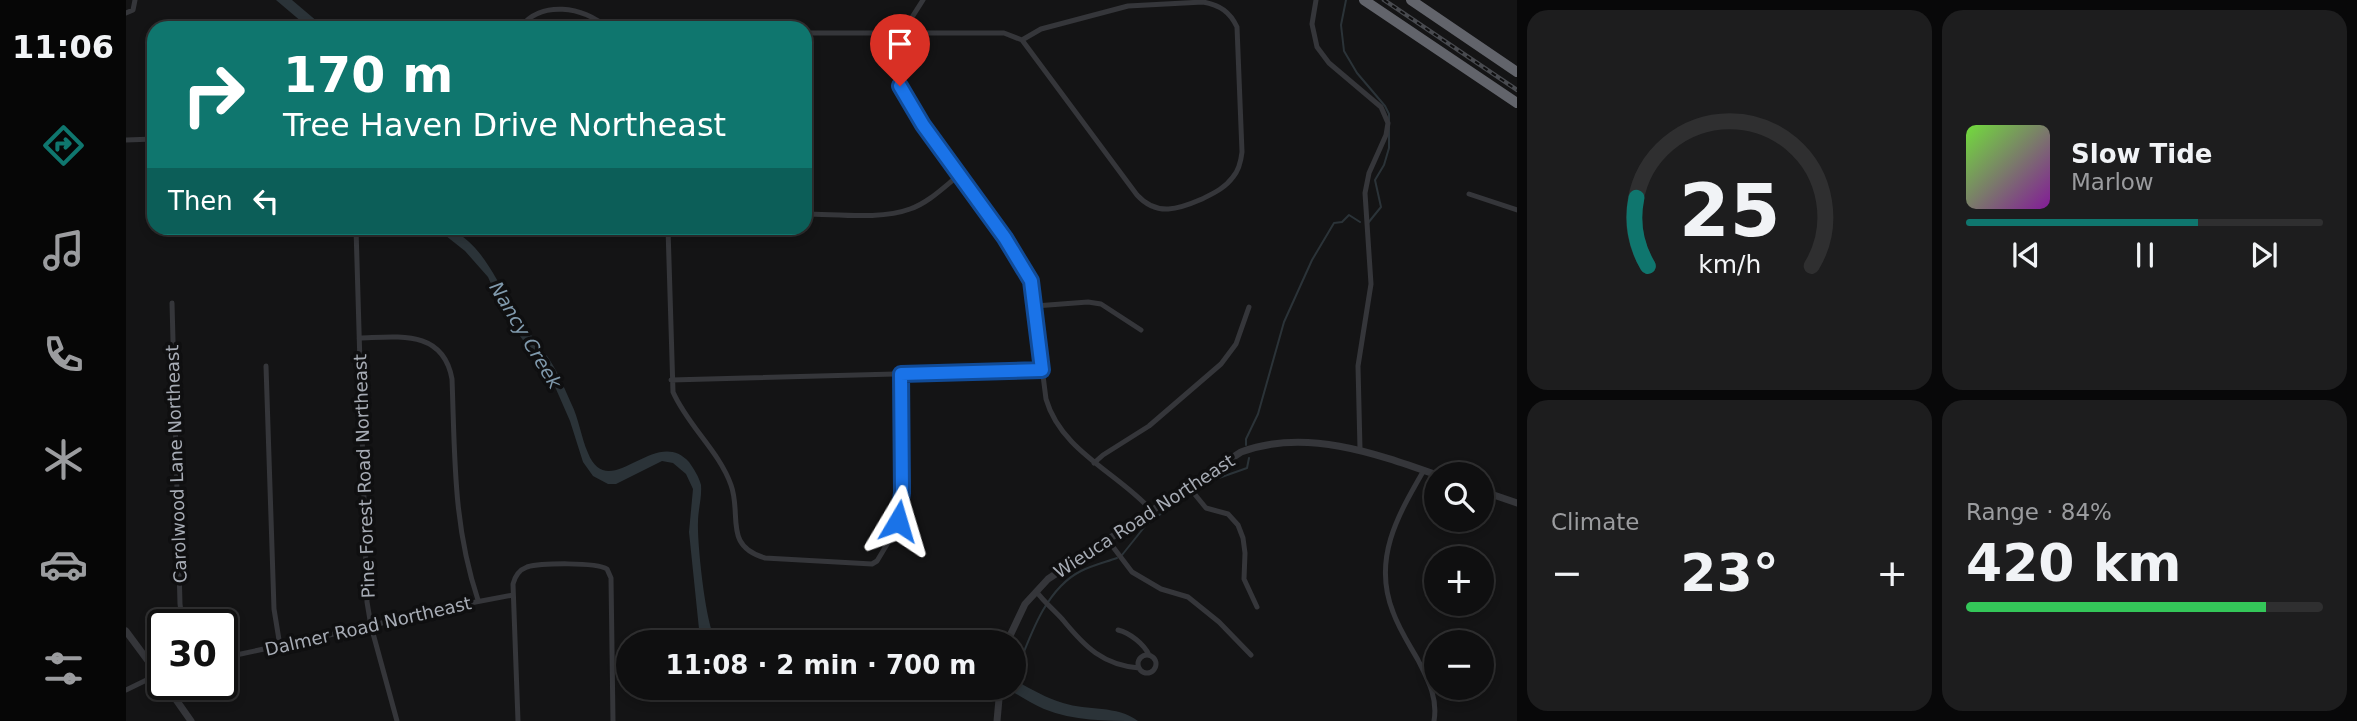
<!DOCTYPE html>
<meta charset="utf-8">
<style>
:root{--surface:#0f0f10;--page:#1d1d1e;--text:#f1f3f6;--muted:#9b9c9f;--line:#2f2f30;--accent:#0f766e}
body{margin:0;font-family:"DejaVu Sans",sans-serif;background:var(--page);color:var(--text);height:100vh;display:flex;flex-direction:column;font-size:26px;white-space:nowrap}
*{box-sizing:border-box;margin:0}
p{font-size:23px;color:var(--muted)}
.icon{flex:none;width:38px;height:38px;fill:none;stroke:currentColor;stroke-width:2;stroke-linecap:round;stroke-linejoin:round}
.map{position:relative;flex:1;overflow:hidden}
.details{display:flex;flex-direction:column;gap:10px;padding:10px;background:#080809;width:840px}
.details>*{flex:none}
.top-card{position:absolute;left:21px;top:21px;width:665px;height:214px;border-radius:21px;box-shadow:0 4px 10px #0003,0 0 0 2px var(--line);background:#0f766e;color:#fff;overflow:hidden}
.fabs{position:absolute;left:1298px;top:462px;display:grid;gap:14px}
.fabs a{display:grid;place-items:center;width:70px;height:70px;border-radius:50%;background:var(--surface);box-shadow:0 4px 10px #0003,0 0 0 2px var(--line);font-size:35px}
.speed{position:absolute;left:21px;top:609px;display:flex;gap:14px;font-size:35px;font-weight:700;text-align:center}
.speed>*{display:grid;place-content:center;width:91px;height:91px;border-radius:50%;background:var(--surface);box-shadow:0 4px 10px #0003,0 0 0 2px var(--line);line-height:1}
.speed .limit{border:4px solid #111;border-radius:10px;background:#fff;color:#111}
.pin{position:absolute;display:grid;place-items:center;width:60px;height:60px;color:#fff;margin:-72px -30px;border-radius:50% 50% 50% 0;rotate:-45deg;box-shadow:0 0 7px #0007}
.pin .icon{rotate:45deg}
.me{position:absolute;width:77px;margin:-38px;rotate:7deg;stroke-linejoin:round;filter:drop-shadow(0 0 5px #0008)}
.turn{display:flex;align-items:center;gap:24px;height:147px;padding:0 21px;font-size:32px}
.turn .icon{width:91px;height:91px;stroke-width:2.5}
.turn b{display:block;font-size:49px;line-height:60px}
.then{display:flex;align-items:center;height:66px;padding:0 21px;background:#0003;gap:14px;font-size:26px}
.big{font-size:52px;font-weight:800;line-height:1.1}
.details .card{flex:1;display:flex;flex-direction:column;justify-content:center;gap:10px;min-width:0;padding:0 24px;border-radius:21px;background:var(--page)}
.details .dial{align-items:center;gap:0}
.dial svg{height:182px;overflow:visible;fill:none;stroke:var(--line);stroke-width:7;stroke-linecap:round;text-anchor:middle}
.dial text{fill:var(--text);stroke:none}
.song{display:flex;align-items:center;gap:21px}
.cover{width:84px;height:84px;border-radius:10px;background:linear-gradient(135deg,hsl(100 70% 55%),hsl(290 70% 35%))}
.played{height:7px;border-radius:4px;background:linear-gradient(90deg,var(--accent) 65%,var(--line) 65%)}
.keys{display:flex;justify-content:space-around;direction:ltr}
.heat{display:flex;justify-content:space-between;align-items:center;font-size:38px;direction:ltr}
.charge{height:10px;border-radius:5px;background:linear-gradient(90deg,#34c759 84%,var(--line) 0)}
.details .tiles{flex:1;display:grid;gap:10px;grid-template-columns:repeat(2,1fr)}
.trip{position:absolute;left:490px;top:630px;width:410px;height:70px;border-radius:35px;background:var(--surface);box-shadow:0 4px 10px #0003,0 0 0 2px var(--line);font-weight:800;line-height:70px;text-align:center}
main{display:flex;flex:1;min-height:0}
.tabs{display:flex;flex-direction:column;width:126px;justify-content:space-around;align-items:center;background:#060606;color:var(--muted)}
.tabs .icon{width:49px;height:49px}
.tabs .selected{color:var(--accent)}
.tabs b{font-size:32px;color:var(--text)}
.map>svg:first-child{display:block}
.water{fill:#2b3338}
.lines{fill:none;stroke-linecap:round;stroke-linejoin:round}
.stream{stroke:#2b3338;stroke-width:2}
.minor{stroke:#35363a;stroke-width:5}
.tertiary{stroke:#35363a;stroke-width:7}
.motorway{stroke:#62646b;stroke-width:10}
.rail-casing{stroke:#484a4f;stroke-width:4.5}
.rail{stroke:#0f0f10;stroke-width:2;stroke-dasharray:5;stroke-linecap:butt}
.route-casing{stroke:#114b97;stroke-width:18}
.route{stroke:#1a73e8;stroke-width:12}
.labels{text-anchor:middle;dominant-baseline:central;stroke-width:7;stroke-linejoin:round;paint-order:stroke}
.street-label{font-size:18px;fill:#a7acb5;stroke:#0f0f10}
.water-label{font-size:19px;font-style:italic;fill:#809aad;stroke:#0f0f10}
</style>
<main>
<nav class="tabs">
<b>11:06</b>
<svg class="icon selected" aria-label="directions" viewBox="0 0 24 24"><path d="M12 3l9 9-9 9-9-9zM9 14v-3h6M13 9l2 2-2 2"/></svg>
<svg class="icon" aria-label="music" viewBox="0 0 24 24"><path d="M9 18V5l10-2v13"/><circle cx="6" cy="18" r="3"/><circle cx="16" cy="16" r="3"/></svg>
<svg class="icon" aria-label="phone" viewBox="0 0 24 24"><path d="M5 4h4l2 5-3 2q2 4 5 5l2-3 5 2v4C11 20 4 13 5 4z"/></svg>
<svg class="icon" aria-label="climate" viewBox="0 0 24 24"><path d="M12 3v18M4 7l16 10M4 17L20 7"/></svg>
<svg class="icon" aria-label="car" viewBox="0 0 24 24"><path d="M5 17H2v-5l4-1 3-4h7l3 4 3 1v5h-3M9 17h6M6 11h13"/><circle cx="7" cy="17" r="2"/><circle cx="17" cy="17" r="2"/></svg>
<svg class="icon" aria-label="filters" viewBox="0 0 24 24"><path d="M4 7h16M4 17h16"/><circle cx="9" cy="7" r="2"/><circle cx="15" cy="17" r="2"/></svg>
</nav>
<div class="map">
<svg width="1391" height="721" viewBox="0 0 1391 721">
<rect width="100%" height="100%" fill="#141415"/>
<!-- water -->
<path class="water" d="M150,0H166L199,28H183Z
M310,228C350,227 372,284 389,313C398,328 411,341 421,356C431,370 438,387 445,403C453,419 455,437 462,453C483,505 529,424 563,462C568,469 573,477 575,485C576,498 572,510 572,522C571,542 580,630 591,642H578L573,629L563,532L567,489L560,474L547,463L536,461L490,484H482L467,476L457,462L444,421L430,389L422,374L380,317L362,277L339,251Z
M887,679C903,688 920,698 937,703C962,711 991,705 1012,721C979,721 948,721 918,709C904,703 892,694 879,688H887Z"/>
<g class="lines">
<!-- stream -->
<path class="stream" d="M1220,0L1215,25L1218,51L1231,73L1259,106L1263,114V148L1258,165L1249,180L1255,207L1242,223
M1120,445V439L1132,414L1158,322L1186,260L1208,223L1216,222L1223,215L1234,222
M996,555L1020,525L1073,485L1121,468L1123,458
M887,680C902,643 917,590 955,571C967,565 980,562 991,558"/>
<!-- minor -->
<path class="minor" d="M797,0L776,33L771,49L770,62L774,86L798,125L879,238L905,281L920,399C935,451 992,473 1025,510
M1190,0L1186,24L1191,47L1203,63L1255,107L1262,123L1260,135L1243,173L1239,193L1245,284L1232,366L1234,449
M1077,2C1094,5 1104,12 1111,27L1116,152C1115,161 1113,170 1107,177C1099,188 1088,193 1076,199C1053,209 1031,217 1011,195L896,40L915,29L1002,6Z
M0,13L7,10L9,0
M301,22L303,28
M394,28C414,0 458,6 481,28
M679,33H878L896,40
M0,140L28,139
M1343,194L1391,210
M679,214C710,214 755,220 784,209C802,203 818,187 833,175
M230,228L241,602L245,626L271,721
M542,228L547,392C562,426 593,451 605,485C616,515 597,546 639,558L746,564L751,561L766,536L775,506V374
M46,303L54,604L57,625
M909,306L962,302L975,304L1015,330
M233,338C272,337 317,329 326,379C329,457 327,525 352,600
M140,366L148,609L154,646
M545,380L917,370
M968,463L977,455L1023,426L1095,364L1110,344L1123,307
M1298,470C1272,515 1246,559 1267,612C1273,629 1283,644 1292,660C1302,680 1312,698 1308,721
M1062,486L1080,508L1102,514L1112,525L1117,538L1119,553L1118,579L1131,607
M981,539L1006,572L1035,589L1062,597L1093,622L1125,655
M910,591C918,602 928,610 937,620C959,647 977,665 1013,668
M992,630C1004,633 1018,644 1023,655
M1012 664a9 9 0 1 1 18 0a9 9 0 1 1-18 0Z
M96,658L245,626L292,613L387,595
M0,690L37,672
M392,721L387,584C389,576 393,570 401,567C415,563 470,562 481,569L485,578L487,721"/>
<!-- tertiary -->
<path class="tertiary" d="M1356,491L1391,503
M0,631L37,681
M881,642L899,604L922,579L1115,452C1179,428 1249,453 1311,475
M39,684L65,721
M871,721L874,688"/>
<!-- motorway -->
<path class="motorway" d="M1238,0L1391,103
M1285,0L1391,72"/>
<!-- rail casing -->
<g class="rail-casing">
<path id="rail" d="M1258,0L1391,90"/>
</g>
<!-- rail -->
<use href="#rail" class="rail"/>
</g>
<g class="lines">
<!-- route casing -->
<g class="route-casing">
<path id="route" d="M772,521L776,493L775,374L916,370L905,281L879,238L797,125L774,86"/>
</g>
<!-- route -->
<use href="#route" class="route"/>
</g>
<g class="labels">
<!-- street labels -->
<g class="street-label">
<text transform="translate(50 464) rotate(-92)">Carolwood Lane Northeast</text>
<text transform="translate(238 476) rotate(-92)">Pine Forest Road Northeast</text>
<text transform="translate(1018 516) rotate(-33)">Wieuca Road Northeast</text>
<text transform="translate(242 626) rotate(-13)">Dalmer Road Northeast</text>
</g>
<!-- water labels -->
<g class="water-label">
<text transform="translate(400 335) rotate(59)">Nancy Creek</text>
</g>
</g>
</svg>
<div class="fabs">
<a><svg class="icon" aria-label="search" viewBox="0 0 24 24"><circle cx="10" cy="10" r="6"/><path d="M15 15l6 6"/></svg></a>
<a>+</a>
<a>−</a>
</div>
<div class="speed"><div class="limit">30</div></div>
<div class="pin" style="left:774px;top:86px;background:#d93025"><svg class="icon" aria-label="arrive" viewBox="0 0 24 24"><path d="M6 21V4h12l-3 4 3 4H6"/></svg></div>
<svg class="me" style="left:772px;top:521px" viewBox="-20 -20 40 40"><path d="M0-17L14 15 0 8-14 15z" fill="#1a73e8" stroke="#fff" stroke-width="4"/></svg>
<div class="trip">11:08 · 2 min · 700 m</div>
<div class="top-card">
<div class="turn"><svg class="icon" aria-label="right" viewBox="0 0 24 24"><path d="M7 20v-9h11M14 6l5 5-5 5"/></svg><div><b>170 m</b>Tree Haven Drive Northeast</div></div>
<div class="then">Then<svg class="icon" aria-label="left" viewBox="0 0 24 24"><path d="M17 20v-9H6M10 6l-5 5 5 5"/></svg></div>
</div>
</div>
<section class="details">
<div class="tiles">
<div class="card dial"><svg viewBox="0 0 100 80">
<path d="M14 69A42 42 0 1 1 86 69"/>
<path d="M14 69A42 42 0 0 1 9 39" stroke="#0f766e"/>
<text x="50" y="56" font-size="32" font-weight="700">25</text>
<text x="50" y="72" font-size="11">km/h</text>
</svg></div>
<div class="card">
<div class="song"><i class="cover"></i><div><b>Slow Tide</b><p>Marlow</p></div></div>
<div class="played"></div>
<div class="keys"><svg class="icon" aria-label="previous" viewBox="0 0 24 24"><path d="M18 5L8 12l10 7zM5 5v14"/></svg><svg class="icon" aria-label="pause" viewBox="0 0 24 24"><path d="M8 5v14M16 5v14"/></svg><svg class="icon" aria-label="next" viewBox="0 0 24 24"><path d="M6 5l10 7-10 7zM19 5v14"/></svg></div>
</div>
<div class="card"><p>Climate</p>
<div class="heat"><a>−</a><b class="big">23°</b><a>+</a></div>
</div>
<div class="card"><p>Range · 84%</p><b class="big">420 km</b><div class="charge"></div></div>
</div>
</section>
</main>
